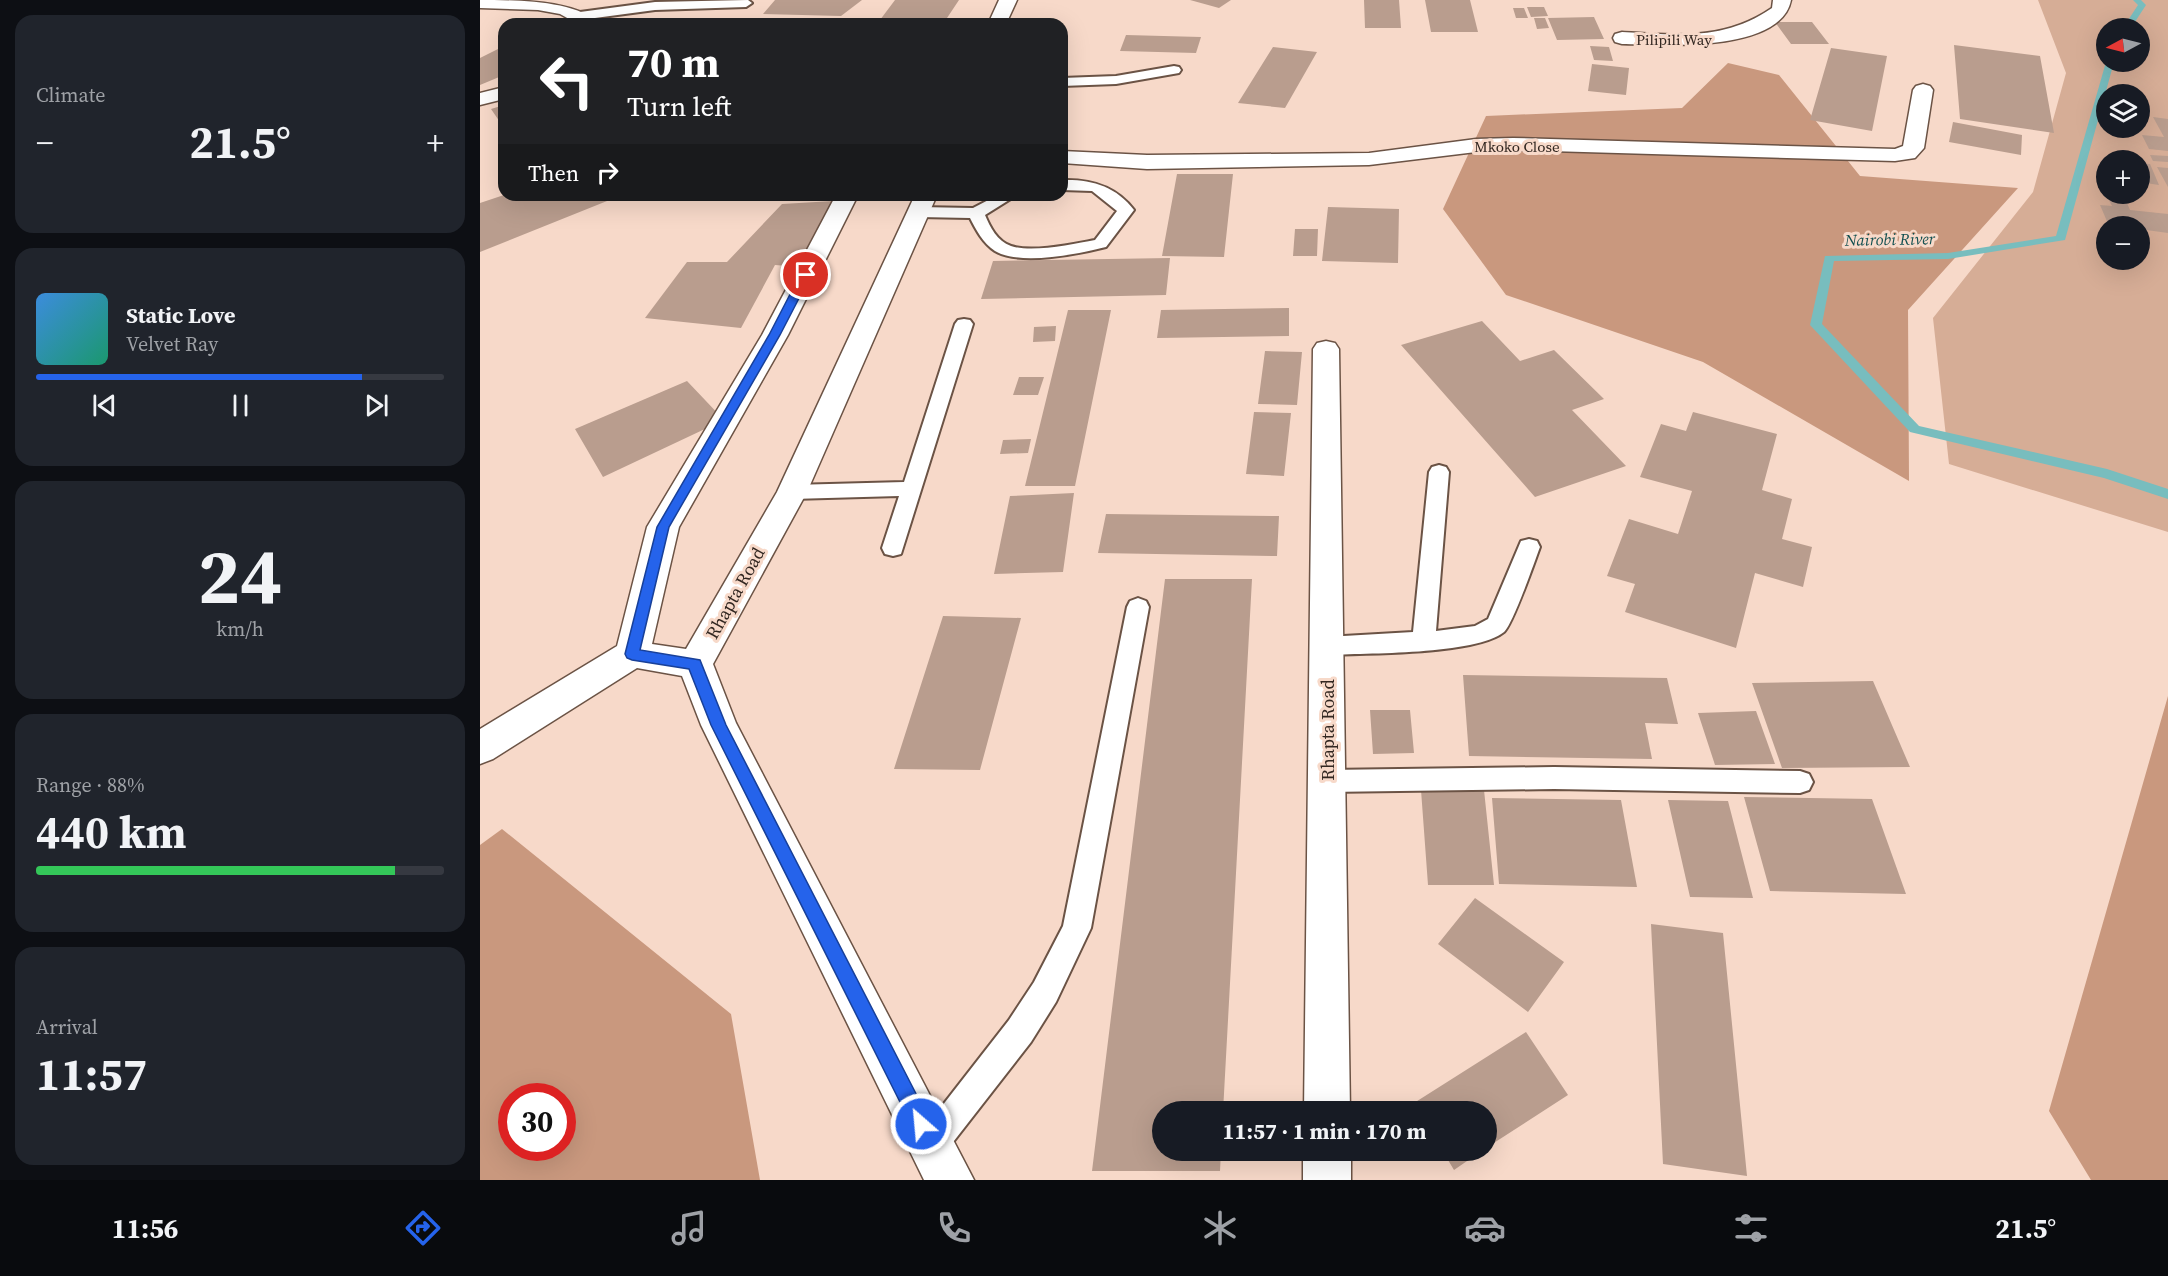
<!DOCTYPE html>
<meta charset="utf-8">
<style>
:root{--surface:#171b24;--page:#20242c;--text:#f1f3f6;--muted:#9ea1a6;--line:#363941;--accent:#2563eb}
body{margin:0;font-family:"Source Serif 4",serif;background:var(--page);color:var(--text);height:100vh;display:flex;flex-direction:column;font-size:22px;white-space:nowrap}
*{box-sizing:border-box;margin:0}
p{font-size:20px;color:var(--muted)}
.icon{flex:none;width:33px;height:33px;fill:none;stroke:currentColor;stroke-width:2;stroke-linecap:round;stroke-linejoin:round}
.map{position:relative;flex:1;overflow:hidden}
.details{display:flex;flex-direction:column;gap:15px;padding:15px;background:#0d0f14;width:480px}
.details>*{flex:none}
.hud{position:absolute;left:18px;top:18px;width:570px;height:183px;border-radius:18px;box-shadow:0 6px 24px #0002;background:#202124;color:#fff;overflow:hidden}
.needle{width:39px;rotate:263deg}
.buttons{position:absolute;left:1616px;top:18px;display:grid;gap:12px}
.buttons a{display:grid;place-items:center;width:54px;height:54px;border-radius:50%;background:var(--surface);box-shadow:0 6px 24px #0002;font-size:30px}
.speed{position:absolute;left:18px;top:1083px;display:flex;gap:12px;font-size:30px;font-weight:700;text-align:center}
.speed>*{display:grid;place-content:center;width:78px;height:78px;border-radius:50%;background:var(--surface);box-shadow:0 6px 24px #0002;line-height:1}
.speed .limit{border:9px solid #d22;background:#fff;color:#111}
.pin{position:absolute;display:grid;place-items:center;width:51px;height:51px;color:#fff;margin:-26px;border:3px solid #fff;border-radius:50%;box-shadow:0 2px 6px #0007}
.me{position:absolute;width:66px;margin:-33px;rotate:333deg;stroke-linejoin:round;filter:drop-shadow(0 0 4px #0008)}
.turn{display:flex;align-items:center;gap:21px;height:126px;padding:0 30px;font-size:27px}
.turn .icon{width:78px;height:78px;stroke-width:2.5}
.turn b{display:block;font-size:42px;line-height:51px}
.then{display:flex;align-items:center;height:57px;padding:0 30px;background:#0003;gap:12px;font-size:22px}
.big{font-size:45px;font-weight:700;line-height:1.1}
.details .card{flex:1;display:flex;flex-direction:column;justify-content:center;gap:9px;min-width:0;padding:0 21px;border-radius:18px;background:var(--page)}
.details .dial{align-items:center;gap:0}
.dial b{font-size:78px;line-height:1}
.song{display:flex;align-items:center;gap:18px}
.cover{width:72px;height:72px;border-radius:9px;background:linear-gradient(135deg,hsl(210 70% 55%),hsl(160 70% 35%))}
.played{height:6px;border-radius:3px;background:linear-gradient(90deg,var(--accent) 80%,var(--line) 80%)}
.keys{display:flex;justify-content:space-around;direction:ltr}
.heat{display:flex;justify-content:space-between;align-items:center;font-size:33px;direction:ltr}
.charge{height:9px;border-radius:4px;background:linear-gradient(90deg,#34c759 88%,var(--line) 0)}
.trip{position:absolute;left:672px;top:1101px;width:345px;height:60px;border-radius:30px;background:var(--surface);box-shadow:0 6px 24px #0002;font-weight:700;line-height:60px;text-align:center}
.dock{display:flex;height:96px;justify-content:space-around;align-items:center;background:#090b0e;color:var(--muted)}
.dock .icon{width:42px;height:42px}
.dock .selected{color:var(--accent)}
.dock b{font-size:27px;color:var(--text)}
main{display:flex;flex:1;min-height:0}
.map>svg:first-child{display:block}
.green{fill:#d6ad96;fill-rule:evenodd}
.forest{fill:#c9987e;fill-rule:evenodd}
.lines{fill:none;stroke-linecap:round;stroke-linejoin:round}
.stream{fill:#78bdbe;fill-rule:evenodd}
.building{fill:#b99d8e}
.lane-casing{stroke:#6b5345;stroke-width:4}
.street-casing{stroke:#6b5345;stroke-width:3}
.lane{fill:#fff;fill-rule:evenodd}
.street{fill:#fff;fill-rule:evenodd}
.route{fill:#2563eb;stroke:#184099;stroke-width:1.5}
.labels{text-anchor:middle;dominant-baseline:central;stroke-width:6;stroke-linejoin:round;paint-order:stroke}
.far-street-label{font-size:15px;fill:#322721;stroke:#f7d9c9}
.far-water-label{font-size:16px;font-style:italic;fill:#114f50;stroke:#f7d9c9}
.street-label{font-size:18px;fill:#322721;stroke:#f7d9c9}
</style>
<main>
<section class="details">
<div class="card"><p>Climate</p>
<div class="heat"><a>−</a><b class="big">21.5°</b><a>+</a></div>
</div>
<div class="card">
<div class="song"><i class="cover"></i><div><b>Static Love</b><p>Velvet Ray</p></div></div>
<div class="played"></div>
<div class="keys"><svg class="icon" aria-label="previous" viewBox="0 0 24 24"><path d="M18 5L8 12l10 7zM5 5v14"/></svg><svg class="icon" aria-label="pause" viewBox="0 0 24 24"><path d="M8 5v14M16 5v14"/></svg><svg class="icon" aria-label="next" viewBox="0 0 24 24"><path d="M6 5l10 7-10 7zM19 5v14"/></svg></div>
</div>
<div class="card dial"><b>24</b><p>km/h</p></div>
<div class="card"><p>Range · 88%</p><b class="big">440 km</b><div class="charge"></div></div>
<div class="card"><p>Arrival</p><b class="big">11:57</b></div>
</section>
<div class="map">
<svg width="1688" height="1180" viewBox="0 0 1688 1180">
<rect width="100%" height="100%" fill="#f7d9c9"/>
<!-- green -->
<path class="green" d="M1558,0H1688V532L1469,464L1453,318L1553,192L1586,73ZM1626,28H1659V62H1626ZM1626,94H1659V128H1626ZM1626,160H1659V194H1626ZM1626,226H1659V260H1626Z"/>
<!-- forest -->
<path class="forest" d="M1248,63L1299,75L1380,176L1538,188L1428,310L1429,481L1223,362L1026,295L963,209L1006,116L1202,108Z
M1688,696V1180H1611L1569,1111Z
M22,829L251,1014L280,1180H0V845ZM32,1096H82V1148H32Z"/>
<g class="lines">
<!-- stream -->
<path class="stream" d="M1653,0H1661L1666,5L1651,28H1643L1658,5Z
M1626,62H1634L1585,240L1468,259L1354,261L1342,324L1439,426L1627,469L1688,489V499L1624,478L1430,432L1330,325L1345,256L1468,253L1576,236Z"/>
</g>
<!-- building -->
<path class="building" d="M295,0H382L361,16L283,14Z
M415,0H479L463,24H397Z
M710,0H751L739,8Z
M884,0H919L921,28H885Z
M945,0H990L998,32H951Z
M1047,7H1064L1068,16L1051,17Z
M1033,8H1044L1048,18H1036Z
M1114,17L1124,39L1077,40L1068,18Z
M1054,18H1065L1069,28L1057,29Z
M244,20H282L279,24H240Z
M1295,22H1332L1349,44H1311Z
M646,35L721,37L716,53L640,51Z
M1474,45L1560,56L1574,133L1480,119Z
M24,46V75L0,85V58Z
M1110,46L1129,47L1133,61L1114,60Z
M793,47L837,52L805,108L758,103Z
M1351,48L1407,56L1392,131L1330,120Z
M1112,64L1149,68L1146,95L1108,91Z
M24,105V128L11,109Z
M1673,117L1688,119V151L1669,149L1662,135L1684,137Z
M1473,122L1542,135L1541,155L1469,142Z
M1670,155L1688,156V162L1673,161Z
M1659,163L1670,164L1679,185L1659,182Z
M1677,167L1688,168V187Z
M697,174H753L744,257L682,256Z
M1626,194H1643L1650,210L1688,214V233L1659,229V226H1629L1620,205L1632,206Z
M24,195H142L0,252V203Z
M244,195H277L270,200Z
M353,201L320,267L295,265L261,328L165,318L207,262H247L302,204Z
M848,207L919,209L918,263L842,261Z
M815,229H838L837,256H813Z
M690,258L686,295L501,299L513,261Z
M809,308V336L677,338L681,310Z
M588,310H631L595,486H545Z
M1002,321L1040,361L1074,350L1124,399L1092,410L1146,466L1055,497L921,345Z
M576,326L575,341L553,342L554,327Z
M785,351L822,352L817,405L778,404Z
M539,377H564L558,395H533Z
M207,381L244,420L123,477L95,429Z
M774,412L811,413L804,476L766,474Z
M1213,412L1297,434L1282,490L1312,499L1302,539L1332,547L1323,587L1275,573L1256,648L1145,612L1155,584L1127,576L1149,519L1198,534L1212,491L1160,477L1181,424L1206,431Z
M551,439L548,453L520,454L523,440Z
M594,493L583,572L514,574L530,496Z
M626,514L799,516L797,556L618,553Z
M685,579H772L743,1112H682V1150H741L740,1171H612Z
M463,616L541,618L500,770L414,769Z
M983,675L1187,678L1198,724L1165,723L1172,759L989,756Z
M1393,681L1430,767L1302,768L1272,683Z
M890,710H930L934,753L893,754Z
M1276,711L1295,764L1235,765L1218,713Z
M941,790H1004L1014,885H948Z
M1264,797L1392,799L1426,894L1290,891Z
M1012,798L1141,800L1157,887L1019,884Z
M1188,800L1248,801L1273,898L1210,897Z
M995,898L1084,962L1048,1012L958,944Z
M1171,924L1243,933L1267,1176L1183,1164Z
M1046,1032L1088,1095L1006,1148V1112H939L934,1103Z
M962,1150H1003L974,1170Z"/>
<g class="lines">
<!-- lane casing -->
<g class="lane-casing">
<path id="lane" d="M268,0L272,3L266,7L175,10L100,20L94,16L100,12L175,2Z
M694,66L699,67L701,70L699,73L636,84L582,86V78L636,76Z
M582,180C611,179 636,186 654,210L626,247C598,254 540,266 515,251C503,243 496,230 490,218L439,217L431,212L439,207L493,208L518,195H537L505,215C510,227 517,241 531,246C552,253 593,244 615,240L637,211L612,191L582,190Z
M484,319L490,320L493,324L421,554L413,556L405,554L402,548L419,496L312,499L305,497L302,492L305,487L312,485L424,482L475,324L478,320Z
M959,465L966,467L969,472L956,631L995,626L1008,619L1041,541L1049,539L1057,541L1060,547C1054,563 1033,624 1024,632C996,655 885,653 846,655L838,652L834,646L838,640L846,637L933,632L949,472L952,467Z
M658,598L666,601L669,607L611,928L576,1002L551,1042L463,1155L452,1160L441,1155L436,1144L441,1133L529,1020L554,982L583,926L647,607L650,601Z
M1074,767L1320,771L1329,774L1333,782L1329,790L1320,793L1074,789L847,792L838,789L834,781L838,773L847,770Z"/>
</g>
<!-- street casing -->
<g class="street-casing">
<path id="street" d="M0,0C33,0 98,0 119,24H98L80,14L58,10L0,8Z
M519,0H537L526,24H508Z
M1293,0H1311C1301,53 1182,45 1142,44L1135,42L1133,38L1135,34L1142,32C1197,35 1244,41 1292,8Z
M1443,84L1450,86L1453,90L1444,148L1435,158L1415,161L1033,150L996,152L889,165L667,169L582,163V151L667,155L889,153L996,139L1033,138L1415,149L1423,146L1433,90L1436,86Z
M24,87V99L0,105V93Z
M356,195H378L308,335L199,527L172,644L206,649L297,492L435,195H457L327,492L233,664L256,723L494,1180H444L221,725L202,676L157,668L13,759L0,764V729L137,646L167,527L282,335Z
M846,341L855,343L859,349L870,1112H824L833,349L837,343Z
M823,1150H871V1180H823Z"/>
</g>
<!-- lane -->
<use href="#lane" class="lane"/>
<!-- street -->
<use href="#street" class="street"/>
</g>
<!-- route -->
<path class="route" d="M326,272L331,275L300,335L189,527L160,650L220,660L246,725L448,1117L451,1124L448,1130L441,1133L434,1130L231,725L209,669L152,660L147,658L145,654L177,527L289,335L320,275Z"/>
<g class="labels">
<!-- far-street labels -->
<g class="far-street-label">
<text x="1194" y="39">Pilipili Way</text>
<text x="1037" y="146">Mkoko Close</text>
</g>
<!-- far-water labels -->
<g class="far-water-label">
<text transform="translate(1410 239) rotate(-1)">Nairobi River</text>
</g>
<!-- street labels -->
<g class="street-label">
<text transform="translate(255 593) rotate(-61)">Rhapta Road</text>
<text transform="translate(847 730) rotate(-90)">Rhapta Road</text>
</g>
</g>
</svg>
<div class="buttons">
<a><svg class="needle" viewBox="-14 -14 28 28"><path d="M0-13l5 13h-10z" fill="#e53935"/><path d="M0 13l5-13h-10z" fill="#9ea1a6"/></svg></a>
<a><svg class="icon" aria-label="layers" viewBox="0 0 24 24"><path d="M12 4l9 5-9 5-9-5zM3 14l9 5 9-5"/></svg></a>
<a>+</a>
<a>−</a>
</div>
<div class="speed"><div class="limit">30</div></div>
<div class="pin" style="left:326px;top:275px;background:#d93025"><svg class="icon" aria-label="arrive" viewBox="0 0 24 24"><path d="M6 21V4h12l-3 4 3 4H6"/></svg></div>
<svg class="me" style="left:441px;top:1124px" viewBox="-20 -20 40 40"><circle r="17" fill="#2563eb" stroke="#fff" stroke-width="3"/><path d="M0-11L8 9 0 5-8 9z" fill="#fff"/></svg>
<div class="trip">11:57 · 1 min · 170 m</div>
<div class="hud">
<div class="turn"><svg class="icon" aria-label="left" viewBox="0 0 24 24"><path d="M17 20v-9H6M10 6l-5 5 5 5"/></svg><div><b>70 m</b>Turn left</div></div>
<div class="then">Then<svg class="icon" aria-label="right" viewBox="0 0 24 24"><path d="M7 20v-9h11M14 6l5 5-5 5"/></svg></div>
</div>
</div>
</main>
<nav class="dock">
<b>11:56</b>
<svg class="icon selected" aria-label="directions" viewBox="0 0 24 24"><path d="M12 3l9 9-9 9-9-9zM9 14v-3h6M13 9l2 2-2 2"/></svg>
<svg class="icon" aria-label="music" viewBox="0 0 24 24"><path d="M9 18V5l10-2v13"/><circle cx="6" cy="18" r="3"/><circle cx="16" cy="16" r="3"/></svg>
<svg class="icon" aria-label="phone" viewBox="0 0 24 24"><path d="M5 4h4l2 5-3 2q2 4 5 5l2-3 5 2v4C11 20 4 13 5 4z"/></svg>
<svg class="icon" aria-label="climate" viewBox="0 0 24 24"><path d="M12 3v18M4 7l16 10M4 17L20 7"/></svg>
<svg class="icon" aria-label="car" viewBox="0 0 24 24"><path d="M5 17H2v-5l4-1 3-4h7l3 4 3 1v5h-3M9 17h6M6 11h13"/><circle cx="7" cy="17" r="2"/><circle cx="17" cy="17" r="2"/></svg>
<svg class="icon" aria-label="filters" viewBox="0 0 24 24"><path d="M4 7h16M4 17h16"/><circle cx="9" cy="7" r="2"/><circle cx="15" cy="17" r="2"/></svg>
<b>21.5°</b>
</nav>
